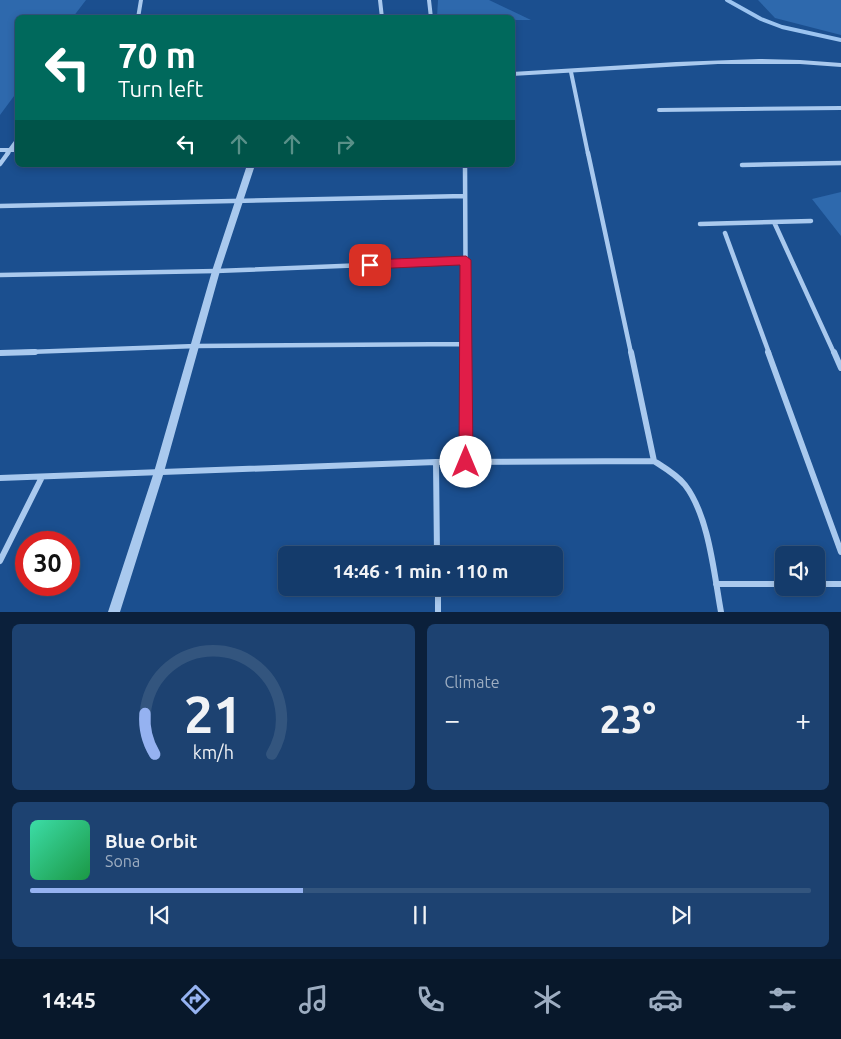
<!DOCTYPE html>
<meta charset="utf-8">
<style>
:root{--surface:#143b6b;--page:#1d4271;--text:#f1f3f6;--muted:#9dadc1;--line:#33557e;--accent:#95b2f1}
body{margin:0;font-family:Ubuntu,sans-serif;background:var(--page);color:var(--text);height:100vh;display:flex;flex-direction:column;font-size:19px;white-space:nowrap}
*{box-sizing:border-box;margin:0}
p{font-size:16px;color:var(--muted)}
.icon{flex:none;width:28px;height:28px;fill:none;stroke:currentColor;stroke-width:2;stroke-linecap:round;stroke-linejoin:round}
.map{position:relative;height:612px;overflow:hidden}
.panel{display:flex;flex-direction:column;gap:12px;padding:12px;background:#0b203b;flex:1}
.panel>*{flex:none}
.hud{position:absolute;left:15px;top:15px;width:500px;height:152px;border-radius:8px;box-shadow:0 2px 8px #0003,0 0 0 1px var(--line);background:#00695c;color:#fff;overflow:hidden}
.controls{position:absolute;left:775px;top:546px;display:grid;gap:10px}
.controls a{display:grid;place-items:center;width:50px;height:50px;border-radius:8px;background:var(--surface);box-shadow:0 2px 8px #0003,0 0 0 1px var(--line);font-size:25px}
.speed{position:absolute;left:15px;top:531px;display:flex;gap:10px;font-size:25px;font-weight:700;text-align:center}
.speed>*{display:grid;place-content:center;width:65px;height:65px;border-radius:50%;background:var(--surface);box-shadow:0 2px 8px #0003,0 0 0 1px var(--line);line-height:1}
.speed .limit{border:8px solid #d22;background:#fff;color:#111}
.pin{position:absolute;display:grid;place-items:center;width:42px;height:42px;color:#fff;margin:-21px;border-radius:10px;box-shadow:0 2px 8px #0006}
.me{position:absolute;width:55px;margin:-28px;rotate:0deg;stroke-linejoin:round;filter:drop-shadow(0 0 4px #0008)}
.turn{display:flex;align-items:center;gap:18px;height:105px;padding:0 20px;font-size:22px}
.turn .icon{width:65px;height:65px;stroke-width:2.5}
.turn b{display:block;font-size:35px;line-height:42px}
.lanes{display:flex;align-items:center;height:48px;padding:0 20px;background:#0003;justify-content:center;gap:25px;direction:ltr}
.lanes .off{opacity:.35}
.big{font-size:38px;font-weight:600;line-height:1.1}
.panel .tile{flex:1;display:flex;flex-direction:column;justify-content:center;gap:8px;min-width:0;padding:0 18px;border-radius:8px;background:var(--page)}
.panel .dial{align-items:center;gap:0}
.dial svg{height:130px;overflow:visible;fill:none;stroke:var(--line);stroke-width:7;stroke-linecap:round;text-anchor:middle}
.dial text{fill:var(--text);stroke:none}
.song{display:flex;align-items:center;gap:15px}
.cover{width:60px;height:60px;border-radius:8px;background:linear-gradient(135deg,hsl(160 70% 55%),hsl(140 70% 35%))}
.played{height:5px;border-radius:2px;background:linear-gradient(90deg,var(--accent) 35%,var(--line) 35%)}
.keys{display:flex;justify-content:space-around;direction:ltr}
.heat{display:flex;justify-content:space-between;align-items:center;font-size:28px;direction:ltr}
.panel .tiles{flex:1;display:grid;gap:12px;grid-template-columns:1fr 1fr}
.tile:last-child{grid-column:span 2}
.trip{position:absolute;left:278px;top:546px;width:285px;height:50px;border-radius:8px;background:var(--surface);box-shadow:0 2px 8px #0003,0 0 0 1px var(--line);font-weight:600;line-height:50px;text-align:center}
.tab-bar{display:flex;height:80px;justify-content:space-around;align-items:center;background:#08182b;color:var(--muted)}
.tab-bar .icon{width:35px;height:35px}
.tab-bar .on{color:var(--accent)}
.tab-bar b{font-size:22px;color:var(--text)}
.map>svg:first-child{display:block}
.green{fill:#2e69ad}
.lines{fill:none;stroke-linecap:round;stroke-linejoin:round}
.stream{stroke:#9cc4f0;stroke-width:4}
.minor-far2{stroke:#a9c9ee;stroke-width:4}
.minor-far1{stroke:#a9c9ee;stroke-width:4.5}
.minor{stroke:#a9c9ee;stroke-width:6}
.tertiary{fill:#a9c9ee;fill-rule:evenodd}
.route{fill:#e11d48;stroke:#92132f}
</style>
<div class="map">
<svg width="841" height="612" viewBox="0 0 841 612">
<rect width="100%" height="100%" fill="#1b4f8f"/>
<!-- green -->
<path class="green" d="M0,0H86L73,17L18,18L17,92L0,115Z
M438,0H489L531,20H513L512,18L437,17Z
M758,0H841V35L775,18Z
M841,192V236L812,199Z"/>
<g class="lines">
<!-- stream -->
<path class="stream" d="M727,0L761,19L782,27L841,40"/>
<!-- minor-far2 -->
<path class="minor-far2" d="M380,0L382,18
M429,0L431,18
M138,18L141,0
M571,72L588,154
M659,110L841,108
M0,150H18
M7,154L18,139"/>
<!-- minor-far1 -->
<path class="minor-far1" d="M588,153L631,353
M0,164L8,153
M465,165L466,353
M742,165L841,163
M0,206L465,196
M774,222L834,353
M700,224L811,221
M725,233L769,353
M0,275L216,271L465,261
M0,353L196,346L466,344"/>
<!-- minor -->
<path class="minor" d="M466,352V462
M631,352L654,461
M768,352L841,552
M834,352L841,368
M0,353L35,352
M436,462L437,555
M0,478L436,462L654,461C665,468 677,475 685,485C709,516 714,574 721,612
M0,561L42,477
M716,584H784
M816,584H841
M438,588V612"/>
<!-- tertiary -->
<path class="tertiary" d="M759,59L800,60L841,63V67L800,64H718L512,76V72L676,62Z
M247,165H255L220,271L164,472L120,612H108L154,472L212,271Z"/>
</g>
<!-- route -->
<path class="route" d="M466,256L471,260L473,462L471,466L466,468L461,466L459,462L460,265L370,269L364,265L370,260Z"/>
</svg>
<div class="controls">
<a><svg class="icon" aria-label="sound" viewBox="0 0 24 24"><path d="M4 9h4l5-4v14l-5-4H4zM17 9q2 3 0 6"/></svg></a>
</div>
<div class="speed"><div class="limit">30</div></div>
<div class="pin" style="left:370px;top:265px;background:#d93025"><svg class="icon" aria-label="arrive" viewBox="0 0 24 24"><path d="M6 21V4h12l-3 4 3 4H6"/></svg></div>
<svg class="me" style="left:466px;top:462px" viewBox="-20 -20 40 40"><circle r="19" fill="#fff"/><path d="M0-13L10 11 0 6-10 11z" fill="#e11d48"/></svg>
<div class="trip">14:46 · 1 min · 110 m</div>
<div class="hud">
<div class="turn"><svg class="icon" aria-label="left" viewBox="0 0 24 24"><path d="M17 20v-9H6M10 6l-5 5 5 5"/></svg><div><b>70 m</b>Turn left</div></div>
<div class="lanes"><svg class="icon" aria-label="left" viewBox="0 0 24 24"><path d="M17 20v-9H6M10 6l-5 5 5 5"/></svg><svg class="icon off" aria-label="ahead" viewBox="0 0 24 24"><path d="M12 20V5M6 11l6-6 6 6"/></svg><svg class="icon off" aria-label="ahead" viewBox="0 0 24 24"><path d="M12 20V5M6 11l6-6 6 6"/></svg><svg class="icon off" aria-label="right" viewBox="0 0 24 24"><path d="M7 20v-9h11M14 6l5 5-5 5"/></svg></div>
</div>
</div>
<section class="panel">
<div class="tiles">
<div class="tile dial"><svg viewBox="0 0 100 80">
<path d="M14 69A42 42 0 1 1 86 69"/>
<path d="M14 69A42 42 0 0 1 8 44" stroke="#95b2f1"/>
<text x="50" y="56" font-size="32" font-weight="700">21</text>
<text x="50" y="72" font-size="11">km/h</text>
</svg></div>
<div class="tile"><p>Climate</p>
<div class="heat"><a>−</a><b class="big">23°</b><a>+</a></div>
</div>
<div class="tile">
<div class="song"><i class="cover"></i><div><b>Blue Orbit</b><p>Sona</p></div></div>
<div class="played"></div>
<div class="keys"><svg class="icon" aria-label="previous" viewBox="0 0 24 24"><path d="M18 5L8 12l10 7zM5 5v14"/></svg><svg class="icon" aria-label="pause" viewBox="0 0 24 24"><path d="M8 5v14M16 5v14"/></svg><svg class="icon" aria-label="next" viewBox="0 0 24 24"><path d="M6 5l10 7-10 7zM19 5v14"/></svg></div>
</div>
</div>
</section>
<nav class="tab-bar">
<b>14:45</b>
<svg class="icon on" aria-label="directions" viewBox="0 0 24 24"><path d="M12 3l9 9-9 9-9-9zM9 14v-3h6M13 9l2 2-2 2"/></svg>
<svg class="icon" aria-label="music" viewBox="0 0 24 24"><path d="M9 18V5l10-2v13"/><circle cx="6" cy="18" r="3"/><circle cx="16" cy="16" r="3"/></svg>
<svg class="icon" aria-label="phone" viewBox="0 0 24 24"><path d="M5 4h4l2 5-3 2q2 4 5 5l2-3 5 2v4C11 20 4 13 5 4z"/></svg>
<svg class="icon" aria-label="climate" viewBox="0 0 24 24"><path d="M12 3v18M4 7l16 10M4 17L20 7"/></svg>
<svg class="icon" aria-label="car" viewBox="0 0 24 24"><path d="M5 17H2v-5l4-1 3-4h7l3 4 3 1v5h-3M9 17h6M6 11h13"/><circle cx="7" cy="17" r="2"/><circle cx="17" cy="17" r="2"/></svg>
<svg class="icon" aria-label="filters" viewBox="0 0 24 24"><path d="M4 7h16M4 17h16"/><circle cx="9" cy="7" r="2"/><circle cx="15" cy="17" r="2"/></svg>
</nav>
